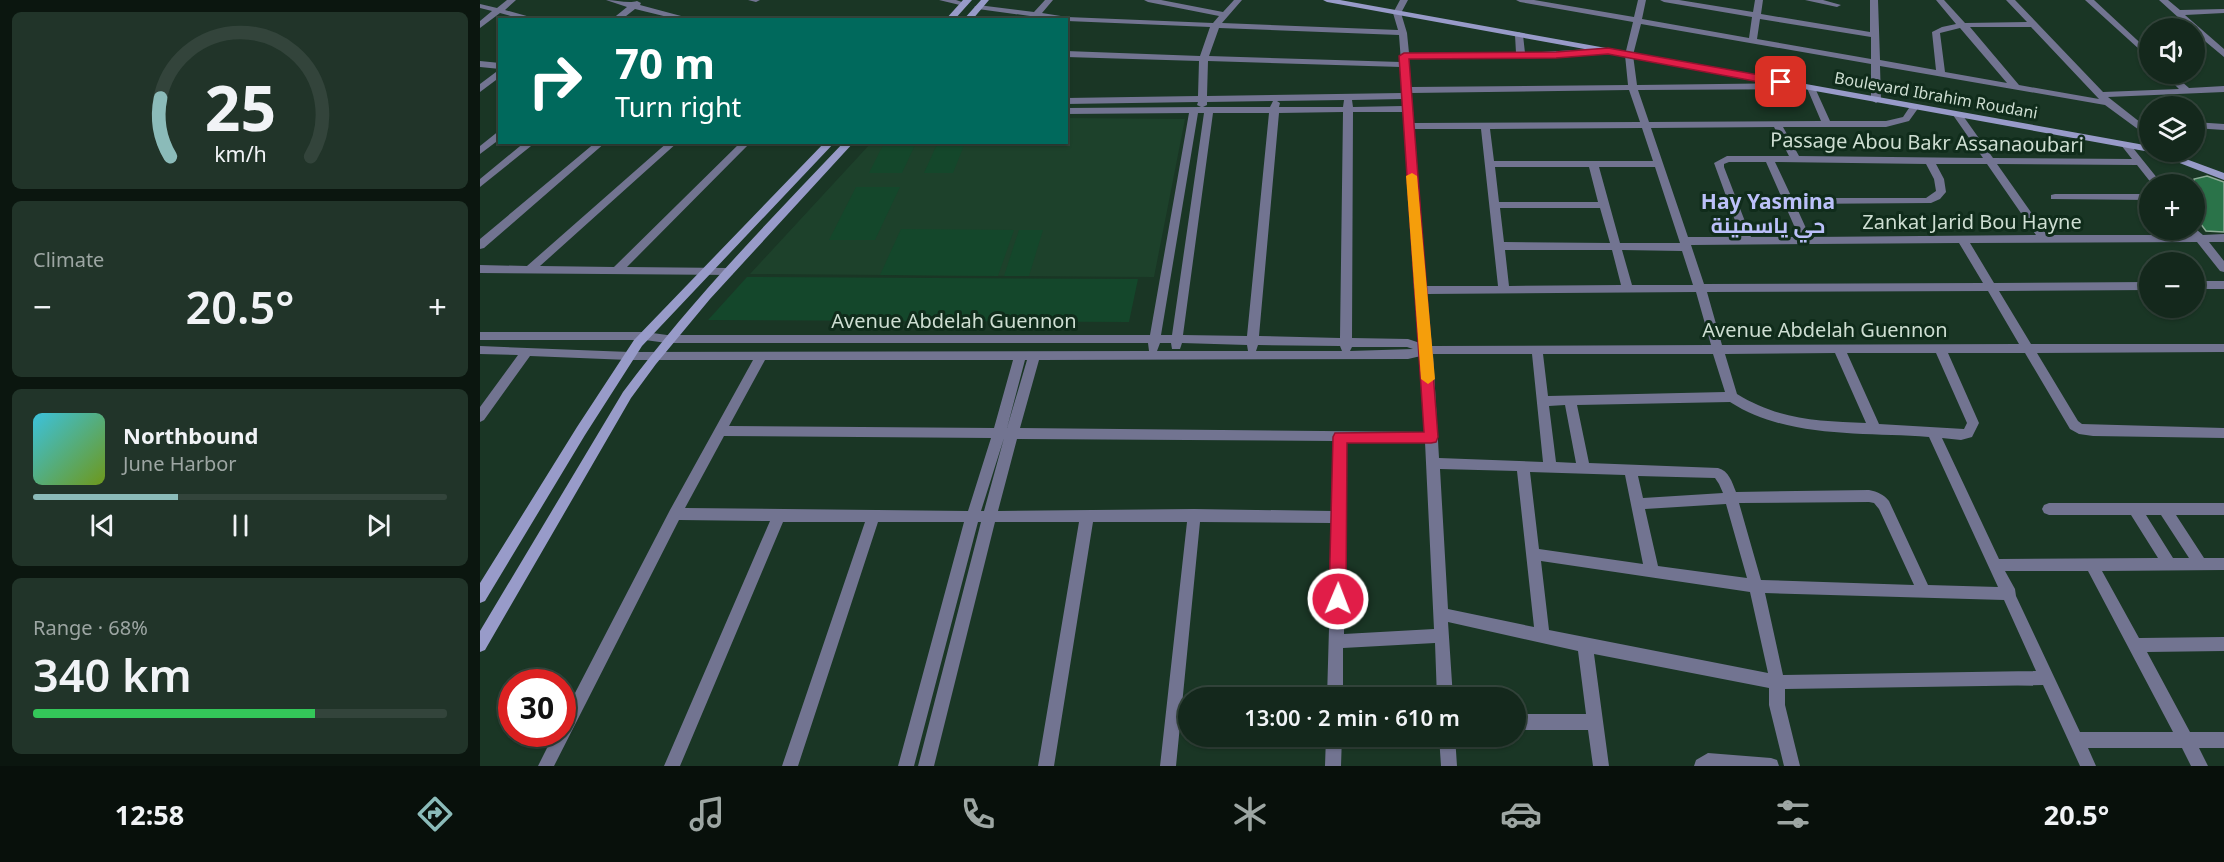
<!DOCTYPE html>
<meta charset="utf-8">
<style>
:root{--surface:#14281c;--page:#213429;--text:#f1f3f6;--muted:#9da6a3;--line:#33443b;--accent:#8bbbb9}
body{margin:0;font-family:"Noto Sans",Cairo,sans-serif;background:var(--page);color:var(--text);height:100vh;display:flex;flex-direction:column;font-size:22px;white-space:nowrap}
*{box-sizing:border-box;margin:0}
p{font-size:20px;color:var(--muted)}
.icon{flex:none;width:33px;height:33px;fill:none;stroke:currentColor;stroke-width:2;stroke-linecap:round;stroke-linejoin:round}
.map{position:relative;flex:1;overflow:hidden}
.drawer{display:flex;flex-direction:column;gap:12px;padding:12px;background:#0b160f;width:480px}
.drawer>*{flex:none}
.hud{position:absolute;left:18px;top:18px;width:570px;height:126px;border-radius:0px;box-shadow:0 2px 4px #0004,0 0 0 2px var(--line);background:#00695c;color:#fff;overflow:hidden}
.buttons{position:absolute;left:1659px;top:18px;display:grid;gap:12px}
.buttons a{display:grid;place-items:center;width:66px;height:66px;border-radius:50%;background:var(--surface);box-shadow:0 2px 4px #0004,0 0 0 2px var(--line);font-size:30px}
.speed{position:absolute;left:18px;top:669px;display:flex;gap:12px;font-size:30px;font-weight:700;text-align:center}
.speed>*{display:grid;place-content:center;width:78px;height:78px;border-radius:50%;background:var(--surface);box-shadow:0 2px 4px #0004,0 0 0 2px var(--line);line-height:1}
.speed .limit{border:9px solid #d22;background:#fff;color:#111}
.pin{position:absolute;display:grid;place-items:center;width:51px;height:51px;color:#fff;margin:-26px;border-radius:12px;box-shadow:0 3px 9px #0006}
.me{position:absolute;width:66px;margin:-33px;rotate:1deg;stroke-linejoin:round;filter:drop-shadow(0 0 4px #0008)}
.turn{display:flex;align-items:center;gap:21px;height:126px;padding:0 18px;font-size:27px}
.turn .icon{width:78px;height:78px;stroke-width:2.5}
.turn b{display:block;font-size:42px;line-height:51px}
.big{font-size:45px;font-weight:600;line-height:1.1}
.drawer .tile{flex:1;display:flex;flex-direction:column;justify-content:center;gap:9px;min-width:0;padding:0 21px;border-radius:9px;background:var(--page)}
.drawer .dial{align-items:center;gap:0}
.dial svg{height:156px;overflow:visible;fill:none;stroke:var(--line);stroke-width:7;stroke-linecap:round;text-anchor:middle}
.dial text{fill:var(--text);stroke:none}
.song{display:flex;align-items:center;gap:18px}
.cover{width:72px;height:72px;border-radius:9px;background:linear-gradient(135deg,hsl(190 70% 55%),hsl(80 70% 35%))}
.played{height:6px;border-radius:3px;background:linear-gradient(90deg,var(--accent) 35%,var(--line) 35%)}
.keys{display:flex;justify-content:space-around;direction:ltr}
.heat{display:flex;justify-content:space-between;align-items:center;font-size:33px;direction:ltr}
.charge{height:9px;border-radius:4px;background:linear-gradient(90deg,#34c759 68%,var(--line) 0)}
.trip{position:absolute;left:698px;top:687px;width:348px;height:60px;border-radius:30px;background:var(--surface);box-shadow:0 2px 4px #0004,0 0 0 2px var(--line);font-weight:600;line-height:60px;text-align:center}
.tabs{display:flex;height:96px;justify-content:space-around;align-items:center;background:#08100b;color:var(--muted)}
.tabs .icon{width:42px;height:42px}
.tabs .on{color:var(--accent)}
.tabs b{font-size:27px;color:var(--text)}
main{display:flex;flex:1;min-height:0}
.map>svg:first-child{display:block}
.built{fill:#1d412b}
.green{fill:#14472b}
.building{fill:#2a7349;stroke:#8cab96;stroke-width:1.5}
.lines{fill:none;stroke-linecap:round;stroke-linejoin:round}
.street{fill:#727491;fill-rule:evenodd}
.secondary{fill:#989bc9;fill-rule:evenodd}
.route{fill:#e11d48;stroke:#92132f;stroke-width:1.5}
.slow{fill:#f59e0b}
.labels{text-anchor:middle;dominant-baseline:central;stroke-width:6;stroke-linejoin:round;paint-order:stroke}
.far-street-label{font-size:16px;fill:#ceded2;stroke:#102c1b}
.street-label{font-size:20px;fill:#ceded2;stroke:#102c1b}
.neighbourhood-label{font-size:21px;font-weight:bold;fill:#bbc0f9;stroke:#102c1b}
</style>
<main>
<section class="drawer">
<div class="tile dial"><svg viewBox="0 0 100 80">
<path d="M14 69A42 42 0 1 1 86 69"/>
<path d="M14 69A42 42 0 0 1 9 39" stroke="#8bbbb9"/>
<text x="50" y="56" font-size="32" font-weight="700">25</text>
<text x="50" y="72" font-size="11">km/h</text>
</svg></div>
<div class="tile"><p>Climate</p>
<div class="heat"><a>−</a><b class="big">20.5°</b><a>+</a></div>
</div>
<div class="tile">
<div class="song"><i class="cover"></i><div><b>Northbound</b><p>June Harbor</p></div></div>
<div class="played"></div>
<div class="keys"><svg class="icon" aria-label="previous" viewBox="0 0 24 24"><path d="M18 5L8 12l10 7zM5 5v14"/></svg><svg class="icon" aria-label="pause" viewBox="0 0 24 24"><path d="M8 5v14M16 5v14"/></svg><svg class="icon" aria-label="next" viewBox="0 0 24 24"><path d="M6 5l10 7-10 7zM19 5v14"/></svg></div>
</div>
<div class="tile"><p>Range · 68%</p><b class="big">340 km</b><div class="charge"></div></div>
</section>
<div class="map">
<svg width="1744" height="766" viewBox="0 0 1744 766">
<rect width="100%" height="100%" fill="#1a3625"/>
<!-- built -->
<path class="built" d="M587,118L705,119L674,277L270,274L391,143L586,142Z"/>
<!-- green -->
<path class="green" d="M458,142L485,143L473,173H444Z
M404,143H436L422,173H389Z
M376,187H420L395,240H349Z
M421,229L534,230L518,276L400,275Z
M539,230H563L549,276H524Z
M267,277L658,279L649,322L228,320Z"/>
<!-- building -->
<path class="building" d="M1727,176L1744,182V232L1726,231L1714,215V179Z"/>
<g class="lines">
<!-- street -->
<path class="street" d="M27,0H36L25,10L61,20H45L20,13L0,28V21L12,11L0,8V4L17,8Z
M126,0C136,0 149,4 157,1L161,3L160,5L216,20H200L155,9L141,20H131L147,7Z
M268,0H280L276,2Z
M459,0H476L488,4L484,6Z
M565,0H573L562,13L587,17L733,23L739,16L668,2L664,0H681L743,12L754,0H762L742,23L918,30L913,13L920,0H928L921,13L927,33L929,53H1036L1035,35L1039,32L1043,35L1045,53L1128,48L1132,51L1128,54L1041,59H929L931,87L1148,85L1145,55L1153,22L1040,2L1036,0H1054L1154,17L1158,0H1166L1162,19L1269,38L1272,17L1184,2L1180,0H1199L1273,12L1275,0H1283L1281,14L1390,32V0H1398L1400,60L1456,70L1452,32L1462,27L1476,24L1456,0H1464L1485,23L1547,22L1526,0H1535L1623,92L1699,89L1684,74H1693L1709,88L1744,86V92L1628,97L1670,130V138L1625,105L1400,66L1401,100L1396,103L1391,100V64L1161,24L1153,55L1157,85L1323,83L1327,86L1323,89L1158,90L1169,122L1341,121L1327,88L1331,85L1335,88L1350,121H1406L1423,117L1431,105L1434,104L1439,107L1429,121L1406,127H1303L1319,156L1503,158L1473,115L1478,112L1481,113L1513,158L1652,159L1641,145L1643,143H1649L1682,184H1672L1657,165L1517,164L1567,235H1712L1713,231L1717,230L1723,235L1744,234V242H1729L1744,261V272L1740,271L1717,242L1490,243L1514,283L1670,282V290L1519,291L1551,344H1744V352L1557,353L1598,421L1602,424L1744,428V438L1613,436L1599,434L1590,429L1545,353H1468L1499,423L1492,437L1481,440L1462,438L1519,559L1678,558L1651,515H1569L1564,513L1562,509L1564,505L1569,503H1744V515H1696L1724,558H1744V570L1622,571L1659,638L1744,637V651L1667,652L1710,732H1744V748H1719L1728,766H1711L1702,748H1608L1616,766H1600L1563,685L1305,689V705L1320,766H1304L1289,705V688L1114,654L1129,766H1113L1108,730H1035V714H1106L1098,651L968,622L973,698H957L955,643L863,648V698H847L852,523L720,522L696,766H680L707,522H613L574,766H558L599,522H515L454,766H438L501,522H498L434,766H418L484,522H398L318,766H302L385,522H303L200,766H184L290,521L199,520L74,766H58L74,734H82V718L190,510L273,360H149L50,356L4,420L0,422V407L38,355L0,354V346L149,352L669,351L668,343H187L165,340H0V332H165L187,335H670L709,113L586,114V108L721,107L717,105L718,102L586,104V98L718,96L719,61L586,57V51L720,56L730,27L587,21L586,20L558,18L556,20H548L550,16L498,9L494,7L498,5L554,12ZM1280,19L1391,37V59L1277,39ZM1490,27H1551L1619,99L1539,85ZM739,28L919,35L921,62L729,56ZM1480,28L1527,83L1465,72L1460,33ZM728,61L921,67L922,93L727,96ZM1149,90L1160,122L934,123L931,93ZM923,99V106L873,107L872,100ZM864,100L863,107H799L800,103L797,101ZM793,101L790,107H723L727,105V102ZM863,112L860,338L779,336L799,113ZM873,112H924L934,290L940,343L928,339L872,338ZM718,113H724L692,335H681ZM733,113H789L767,336L703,335ZM1294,127L1309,156H1247L1234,163L1261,237H1208L1171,128ZM1162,128L1173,161H1014L1010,129ZM934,129H1001L1018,286H945ZM1249,162H1286L1319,237H1271L1244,167V164ZM1295,162L1446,164L1454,179L1456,191L1446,198H1312ZM1456,164H1507L1556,235L1330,237L1315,204L1451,203L1460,199L1466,192L1464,179ZM1015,167H1109L1118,202H1019ZM1119,167H1175L1200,243H1140ZM1020,208H1120L1130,243L1024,242ZM1479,243L1503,283L1224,284L1211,245ZM1025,250H1132L1141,285L1029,286ZM1142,250L1202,251L1213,285H1152ZM1508,291L1539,344L1242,345L1227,292ZM1216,292L1231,345L952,346L946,294ZM680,343H691L692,349H700L702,343L767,345L768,351H677ZM778,345L860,346L862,351H776ZM872,347H927L933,349L870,351ZM1355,353L1386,423C1339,421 1299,420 1257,394L1245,354ZM1367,353H1456L1487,423L1484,429L1399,424ZM953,354H1052L1063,462L959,458ZM1063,354H1233L1245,392L1068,396ZM941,356L945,432L540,428L559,360L928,359ZM285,360H533L514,428L249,426ZM545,360H547L527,428ZM1250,402C1308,439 1383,432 1449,437L1518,587L1448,585L1409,501C1403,494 1398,492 1389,490L1256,492C1252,482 1249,471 1238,468L1109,463L1097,405ZM1085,405L1096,463L1076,462L1069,406ZM244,436L511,438L488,511L205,508ZM524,438L504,511H501ZM537,439L854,441L852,511L714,509L518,511ZM866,441L945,442L954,629L864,634ZM960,469L1037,471L1054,627L968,609ZM1050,472L1145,475L1163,564L1059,549ZM1158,476L1235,478L1239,484L1243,493L1163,498ZM1389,502L1394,503L1399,509L1434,585L1281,580L1259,503ZM1246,504L1267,578L1178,566L1165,509ZM1666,515H1681L1709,558H1693ZM1061,561L1270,592L1288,673L1069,630ZM1525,571H1608L1693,732H1600L1536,596L1535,589ZM1285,593L1524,600L1556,671L1303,675Z
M1325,0H1343L1361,5L1357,7Z
M1605,0H1614L1670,52V59Z
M1679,0H1688L1700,10L1744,9V13L1705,15L1744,49V57L1714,32V28H1710Z
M0,61L20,63V69L0,67Z
M20,69V77L0,92V84Z
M1714,122L1744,124V130L1714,128Z
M20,130V139L0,154V146Z
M45,142H56L0,187V179Z
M116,142H126L4,248L0,249V239Z
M188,142H198L60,266L134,267L261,142H271L147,267L248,268L253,272L252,275L0,273V265L47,266Z
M1687,152H1697L1706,160L1701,163Z
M1575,194H1670V200L1571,199V195Z
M1714,281H1744V289H1714Z
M846,736H862L861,766H845Z
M959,736H975L977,766H961Z
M1228,753L1291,758L1297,760L1299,766H1214L1216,760Z"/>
<!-- secondary -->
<path class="secondary" d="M483,0H492L474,20H465Z
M501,0H509L492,20H483Z
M843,0H860L1670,146V152H1672H1670L847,2Z
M345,142H355L162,346L105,435L5,601L0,603V583L97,427L154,340Z
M364,142H374L230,299L176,364L151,398L5,650L0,652V631L143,392C210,302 287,223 364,142Z
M1675,152H1687L1744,173V180L1676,154Z"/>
</g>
<!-- route -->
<path class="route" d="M1128,48L1301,79L1306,82L1301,86L1128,54L1076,58L929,59L958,437L956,442L951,443H867L866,599L863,605L858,607L852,605L849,599L853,437L855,433L944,432L919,56L924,53L1076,52Z"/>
<!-- slow -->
<path class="slow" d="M932,173L937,176L955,379L948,384L941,379L926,176Z"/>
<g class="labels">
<!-- far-street labels -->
<g class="far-street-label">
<text transform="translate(1456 95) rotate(10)">Boulevard Ibrahim Roudani</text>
</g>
<!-- street labels -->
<g class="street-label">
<text transform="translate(1447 142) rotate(1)">Passage Abou Bakr Assanaoubari</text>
<text x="1492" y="221">Zankat Jarid Bou Hayne</text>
<text x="474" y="320">Avenue Abdelah Guennon</text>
<text x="1345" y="329">Avenue Abdelah Guennon</text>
</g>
<!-- neighbourhood labels -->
<g class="neighbourhood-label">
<text x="1288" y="201">Hay Yasmina<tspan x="1288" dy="24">حي ياسمينة</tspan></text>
</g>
</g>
</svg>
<div class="buttons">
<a><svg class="icon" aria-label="sound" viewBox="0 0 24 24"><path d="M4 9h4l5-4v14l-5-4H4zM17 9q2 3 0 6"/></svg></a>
<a><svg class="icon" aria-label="layers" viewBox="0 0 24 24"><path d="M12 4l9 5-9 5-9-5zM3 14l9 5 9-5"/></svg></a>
<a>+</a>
<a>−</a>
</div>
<div class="speed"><div class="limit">30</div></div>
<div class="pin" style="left:1301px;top:82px;background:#d93025"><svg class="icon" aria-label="arrive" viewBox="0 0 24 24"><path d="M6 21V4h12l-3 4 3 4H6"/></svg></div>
<svg class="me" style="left:858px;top:599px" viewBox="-20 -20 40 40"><circle r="17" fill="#e11d48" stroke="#fff" stroke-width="3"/><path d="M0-11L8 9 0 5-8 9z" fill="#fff"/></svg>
<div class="trip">13:00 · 2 min · 610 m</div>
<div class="hud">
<div class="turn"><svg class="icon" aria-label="right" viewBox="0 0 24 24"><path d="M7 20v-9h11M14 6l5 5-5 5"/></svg><div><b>70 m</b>Turn right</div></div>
</div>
</div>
</main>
<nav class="tabs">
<b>12:58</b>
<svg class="icon on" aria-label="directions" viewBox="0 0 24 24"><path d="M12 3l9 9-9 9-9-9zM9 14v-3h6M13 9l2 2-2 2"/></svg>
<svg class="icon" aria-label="music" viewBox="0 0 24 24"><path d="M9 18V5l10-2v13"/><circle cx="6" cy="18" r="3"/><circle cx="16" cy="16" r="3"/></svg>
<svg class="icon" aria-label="phone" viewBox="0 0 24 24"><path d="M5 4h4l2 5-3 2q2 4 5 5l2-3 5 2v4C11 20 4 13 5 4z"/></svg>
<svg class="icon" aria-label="climate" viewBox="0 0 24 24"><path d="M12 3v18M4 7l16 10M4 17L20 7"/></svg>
<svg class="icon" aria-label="car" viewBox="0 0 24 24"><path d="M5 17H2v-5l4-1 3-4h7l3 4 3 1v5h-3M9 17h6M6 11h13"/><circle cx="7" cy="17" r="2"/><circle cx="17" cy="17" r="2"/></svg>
<svg class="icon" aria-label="filters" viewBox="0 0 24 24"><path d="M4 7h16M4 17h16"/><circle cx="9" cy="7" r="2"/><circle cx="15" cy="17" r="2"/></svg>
<b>20.5°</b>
</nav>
